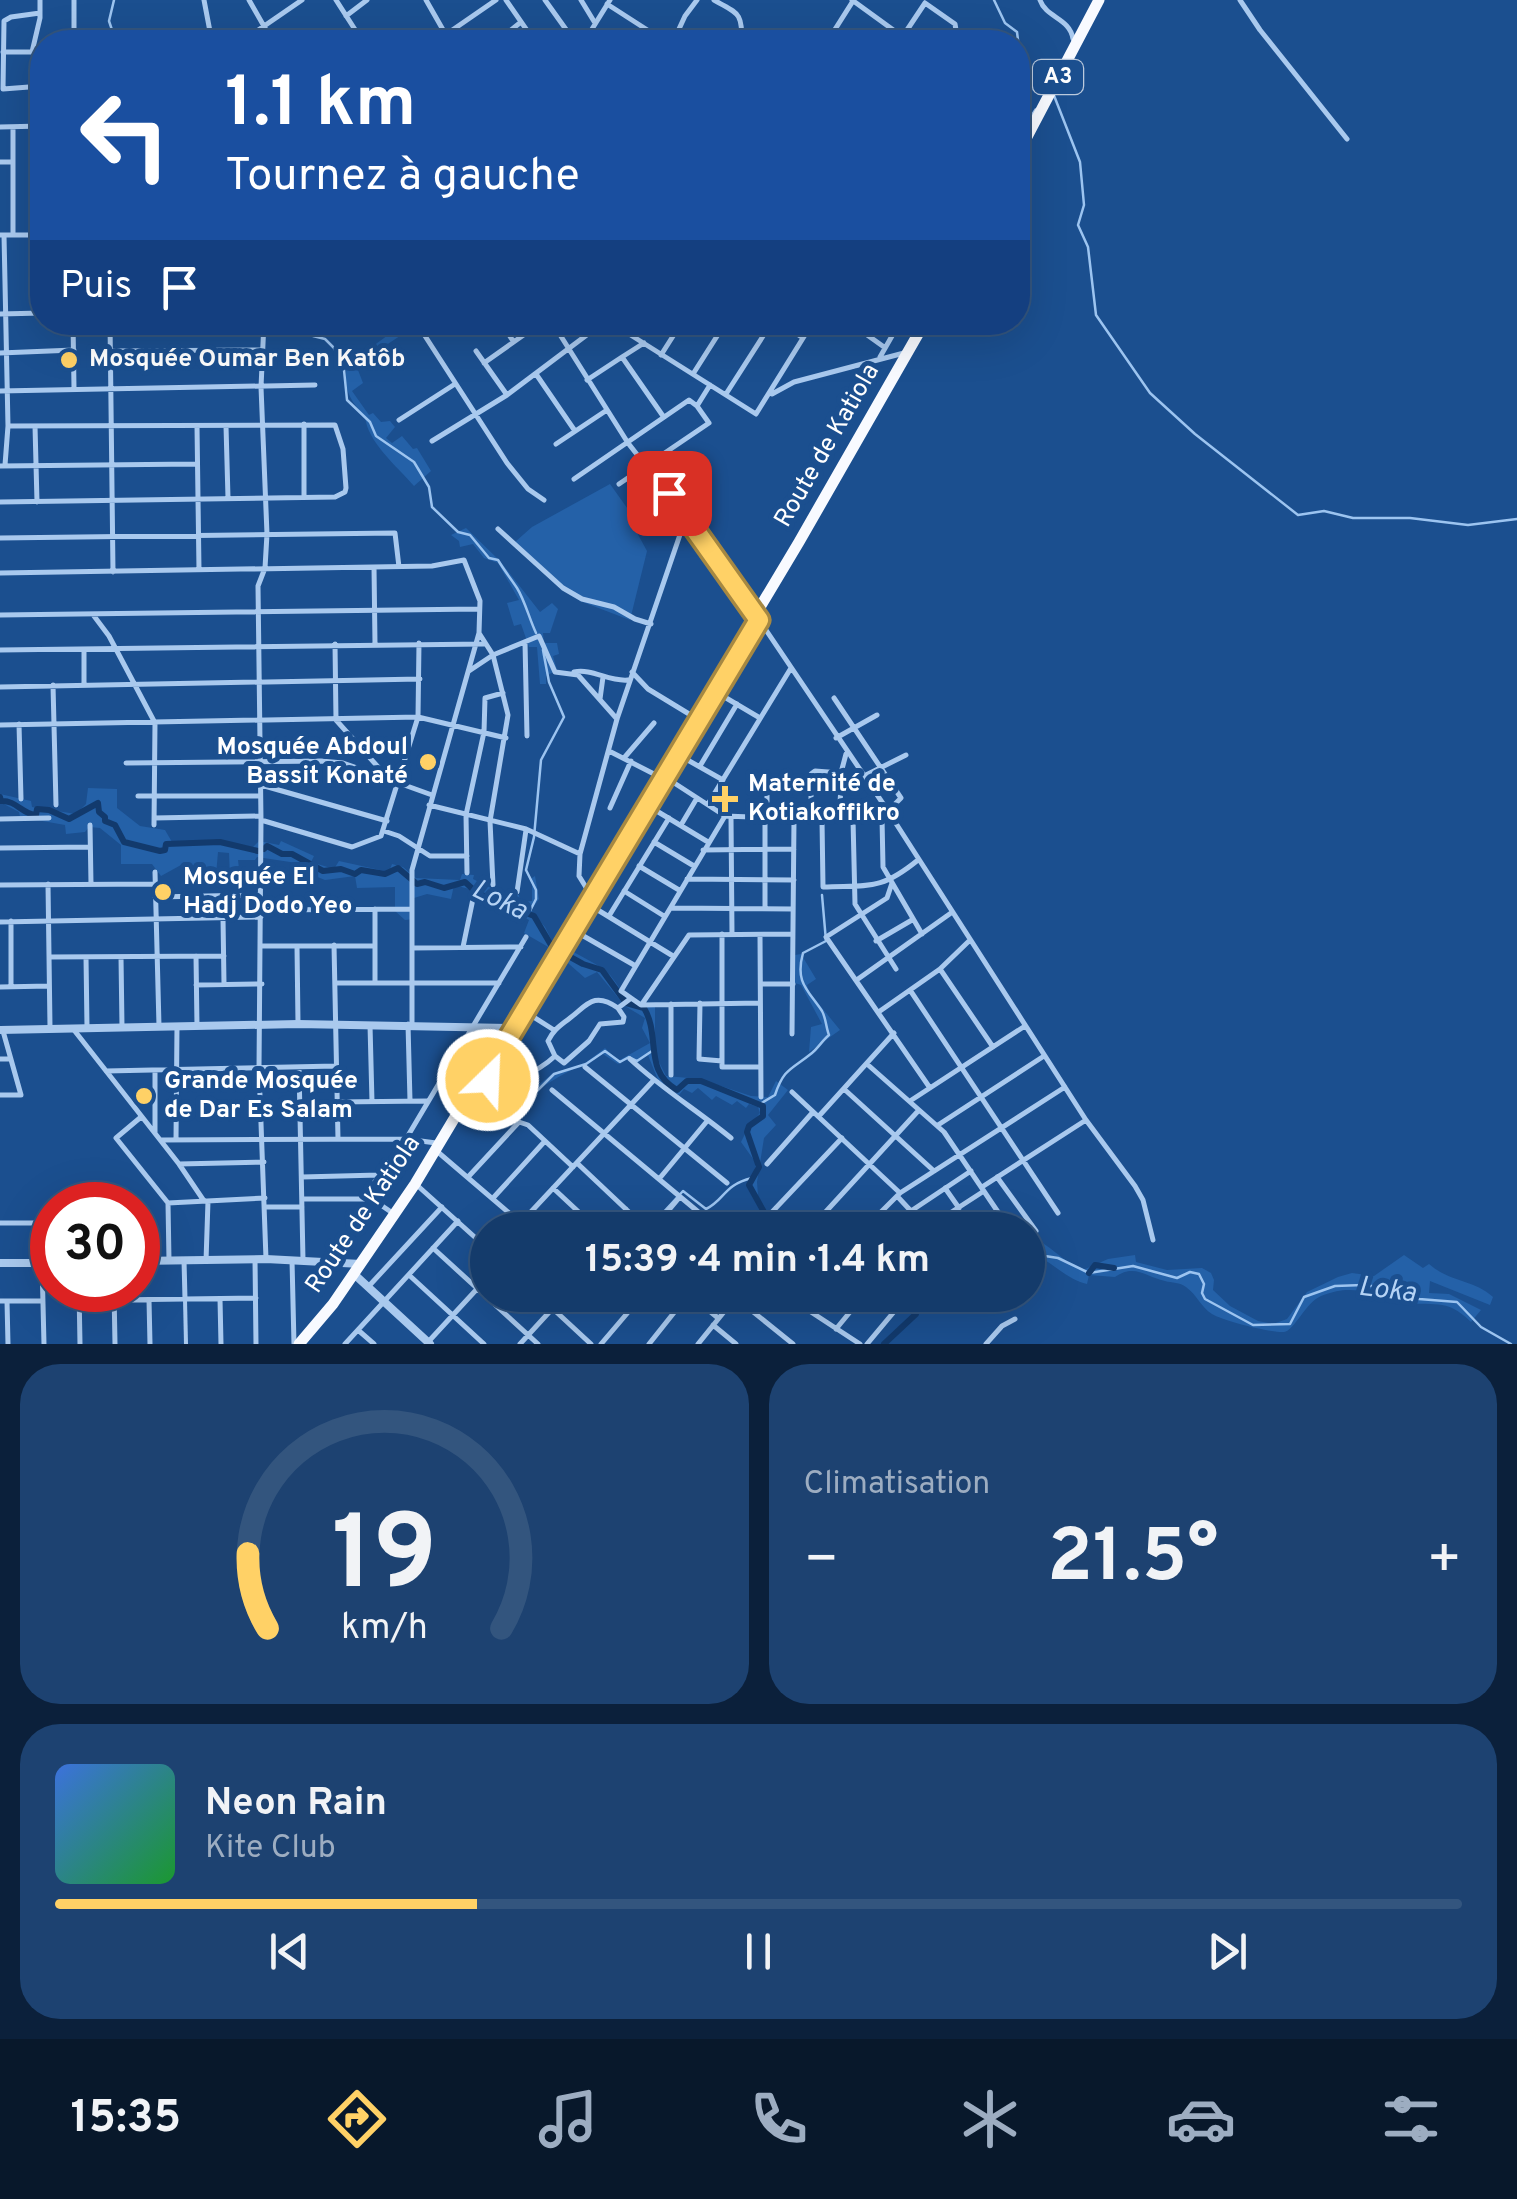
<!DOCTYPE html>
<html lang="fr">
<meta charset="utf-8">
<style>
:root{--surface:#143b6b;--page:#1d4271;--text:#f1f3f6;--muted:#9dadc1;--line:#33557e;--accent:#ffd166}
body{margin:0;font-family:Overpass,sans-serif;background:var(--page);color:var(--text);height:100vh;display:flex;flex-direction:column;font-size:38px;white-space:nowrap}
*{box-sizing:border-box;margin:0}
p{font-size:32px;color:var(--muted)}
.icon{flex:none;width:55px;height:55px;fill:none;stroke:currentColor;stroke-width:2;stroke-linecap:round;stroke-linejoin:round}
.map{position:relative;height:1344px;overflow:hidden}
.side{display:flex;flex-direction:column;gap:20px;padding:20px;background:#0b203b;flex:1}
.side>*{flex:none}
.top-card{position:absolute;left:30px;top:30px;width:1000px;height:305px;border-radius:40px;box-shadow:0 10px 40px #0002,0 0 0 2px var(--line);background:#1a4fa0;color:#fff;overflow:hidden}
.speed{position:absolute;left:30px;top:1182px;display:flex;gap:20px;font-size:50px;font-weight:700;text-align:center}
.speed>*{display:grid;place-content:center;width:130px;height:130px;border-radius:50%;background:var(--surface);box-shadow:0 10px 40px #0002,0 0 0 2px var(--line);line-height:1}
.speed .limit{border:15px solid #d22;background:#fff;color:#111}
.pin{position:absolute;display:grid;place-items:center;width:85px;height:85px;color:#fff;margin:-42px;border-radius:20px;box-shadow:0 5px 15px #0006}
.me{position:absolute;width:110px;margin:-55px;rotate:24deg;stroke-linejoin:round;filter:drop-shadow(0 0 8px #0008)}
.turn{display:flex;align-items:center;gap:35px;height:210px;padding:0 30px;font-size:45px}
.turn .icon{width:130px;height:130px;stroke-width:2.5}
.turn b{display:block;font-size:70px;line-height:85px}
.then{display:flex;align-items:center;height:95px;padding:0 30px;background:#0003;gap:20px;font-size:38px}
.big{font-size:75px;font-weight:700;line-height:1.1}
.side .card{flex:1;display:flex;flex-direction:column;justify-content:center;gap:15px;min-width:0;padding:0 35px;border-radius:40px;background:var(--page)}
.side .dial{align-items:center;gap:0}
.dial svg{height:260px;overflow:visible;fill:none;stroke:var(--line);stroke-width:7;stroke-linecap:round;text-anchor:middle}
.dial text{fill:var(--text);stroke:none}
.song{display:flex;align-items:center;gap:30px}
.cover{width:120px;height:120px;border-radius:15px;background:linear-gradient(135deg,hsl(220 70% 55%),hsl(130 70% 35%))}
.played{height:10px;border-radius:5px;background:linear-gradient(90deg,var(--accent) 30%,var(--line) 30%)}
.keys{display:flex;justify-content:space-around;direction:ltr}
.heat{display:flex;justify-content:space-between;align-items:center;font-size:55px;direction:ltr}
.side .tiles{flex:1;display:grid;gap:20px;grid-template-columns:1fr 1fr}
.card:last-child{grid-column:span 2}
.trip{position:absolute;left:470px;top:1212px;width:575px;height:100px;border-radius:50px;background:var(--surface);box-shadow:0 10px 40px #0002,0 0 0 2px var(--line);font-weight:700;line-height:100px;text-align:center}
.tabs{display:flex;height:160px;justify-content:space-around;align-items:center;background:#08182b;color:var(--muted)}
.tabs .icon{width:70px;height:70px}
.tabs .active{color:var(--accent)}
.tabs b{font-size:45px;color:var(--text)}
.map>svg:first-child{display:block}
.green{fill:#2461a8}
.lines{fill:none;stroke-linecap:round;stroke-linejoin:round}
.stream{stroke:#9cc4f0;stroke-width:2.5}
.river{stroke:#123a6d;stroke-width:6}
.pedestrian{stroke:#a9c9ee;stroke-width:4}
.minor{stroke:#a9c9ee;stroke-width:5}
.tertiary{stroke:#a9c9ee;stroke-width:8}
.trunk{stroke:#f8faff;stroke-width:11}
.route-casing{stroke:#a68842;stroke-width:25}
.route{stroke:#ffd166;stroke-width:18}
.poi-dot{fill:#ffd166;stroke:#1b4f8f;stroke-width:4}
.labels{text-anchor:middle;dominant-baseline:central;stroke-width:10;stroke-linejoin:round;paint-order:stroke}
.shield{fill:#1b4f8f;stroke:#bbcadd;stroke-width:2.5}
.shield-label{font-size:22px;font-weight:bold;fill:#fff}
.poi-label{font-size:25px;font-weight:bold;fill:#fff;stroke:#1b4f8f;text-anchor:start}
.street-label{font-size:25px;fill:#fff;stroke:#1b4f8f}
.water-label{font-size:28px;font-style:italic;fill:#b5d3f5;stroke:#1b4f8f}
</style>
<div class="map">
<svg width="1517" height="1344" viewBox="0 0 1517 1344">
<rect width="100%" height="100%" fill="#1b4f8f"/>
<!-- green -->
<path class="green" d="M391,323H413L415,326L362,361L358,370L363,383L352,391L369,415L373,413L381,422L390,421L395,427L386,438L392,443L402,436L413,449L417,448L431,471L414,486C397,466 367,442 365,416C349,401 343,387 347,365L395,330Z
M610,484L630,512L629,518L647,551L630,620L580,601L515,542L532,527Z
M466,528L500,561L540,612L552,603L558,609L550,633H543L544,643H557L559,654L553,656L557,670L546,676V684H540L537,647H529L521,624L514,626L507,603L519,600L498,563L484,558L473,544L460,547L459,541L451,535Z
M88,788L117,789V808L140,826L165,830L172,842L208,840L251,849L259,841L279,845L281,841L314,856L311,862L334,869L339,861L389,872L392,864L403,867L416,878L460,880L462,874L474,875L473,879L491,888L490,895L505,902L507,893L519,895L520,902L532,901V878L535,876L539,899L531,910L545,927L553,943L550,948L524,933L529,920L473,890L454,885L451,899L427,894L414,898V919L405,920L395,911V887L357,888L355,876L325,880L310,874V865L257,857L255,860H238L240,877H230L229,853L218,852L216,875L194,876L190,865H181L161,876L152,864H121V845L100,828L89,827L85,832L66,834L65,825L20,817L19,812L0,802V794L31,801L32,807L76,814L86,804Z
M566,948C580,956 599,964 610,975C627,996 624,1005 655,1007V1054L666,1076L700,1079L751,1096L768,1097L776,1081L788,1090L768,1115L776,1125L764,1138L757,1182L758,1196L774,1230H762L758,1215L762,1210L750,1190L756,1163L741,1142L750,1124L760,1113L758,1107L749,1104L746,1108L737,1101L732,1105L716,1096L712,1100L698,1088L692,1093L684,1089L679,1095L658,1080L648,1055L637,1063L629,1058L618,1064L603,1054C577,1068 541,1082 522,1106L515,1102L554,1073L584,1064L605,1048L618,1061L650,1043L642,1028L645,1018L625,1006L597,972L585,978L561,957Z
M801,954L816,979L807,985L809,992L840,1030L809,1052L811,1027L822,1024L801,985L795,983V955Z
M1028,1236C1050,1243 1062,1262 1083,1270L1108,1259L1135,1255L1136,1262L1167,1270L1202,1268L1211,1273L1214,1280L1213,1290L1230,1306L1258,1321L1273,1324L1287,1319L1307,1292L1338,1277L1352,1273L1374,1276L1404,1255L1423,1268L1429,1264C1451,1283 1473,1279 1493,1297L1490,1305L1430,1281L1429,1293L1449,1294L1481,1310L1471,1322C1445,1296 1433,1308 1402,1302C1369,1296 1357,1282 1321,1296C1306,1302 1294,1331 1284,1332C1272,1333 1223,1321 1212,1314C1201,1307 1197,1295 1186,1287C1180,1282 1172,1283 1165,1281C1146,1277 1135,1263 1115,1277L1089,1275L1087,1284C1065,1279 1048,1258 1028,1251Z"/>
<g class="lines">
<!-- stream -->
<path class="stream" d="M114,0L109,21L116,42
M994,0L1005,23L1017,32L1021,64L1047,88
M1053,93L1080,162L1084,205L1078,225L1088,247L1096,315L1150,393L1195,434L1298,515L1324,511L1353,518H1410L1468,525L1517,519
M301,322L313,336L325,339L334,348L344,370L347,400L370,422L376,436L414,462L429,487L432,507L458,532L470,535L489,558L498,560C504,570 511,579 517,588C525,601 529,618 536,633
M529,913L536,899V890L526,870L534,837L541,760L564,717L549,682L543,650
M760,1104L775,1095C784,1068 791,1070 812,1053C818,1048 822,1041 829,1035C826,1028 826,1018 822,1011C807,989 795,982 803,953L826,941L822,895
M513,1115L518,1111L520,1101L537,1091L554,1074L586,1064L605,1051L620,1062L629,1057L637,1061L652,1051
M648,1229L683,1191L706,1209C725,1200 723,1185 752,1178
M1028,1245L1045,1256L1058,1258L1089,1273L1133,1266L1177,1278L1190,1272L1199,1274L1204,1284L1202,1293L1205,1299L1253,1325L1290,1324L1304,1297L1335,1286L1363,1285L1388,1288L1419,1299L1457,1302L1481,1327L1511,1344"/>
<!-- river -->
<path class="river" d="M0,797L1,801C16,800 22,814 36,815L37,809L49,810L69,819L98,803L99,812L105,817V821L115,825L124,842L160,851L165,850L166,844L220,842L258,851
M264,849L267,846L282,854H292L323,871L341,869L355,874L361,870L385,874L398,868L417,884L425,882L444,888L465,882L477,893L534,916L551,945
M563,953L583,964L602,970L626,1003L644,1008C661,1036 643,1071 677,1090L687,1081H701L763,1106V1116L749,1126L747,1132L759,1167L749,1185L774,1230
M1089,1273L1095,1265L1114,1268
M884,1344L916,1314V1309L924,1308L929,1295"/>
<!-- pedestrian -->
<path class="pedestrian" d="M185,1299L186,1344"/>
<!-- minor -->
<path class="minor" d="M204,0L212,42
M249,0L273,42
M336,0L363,42
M426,0L450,42
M506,0L535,42
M545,0L575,42
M581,0L595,23
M714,0C738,14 742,11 742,42
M852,0L903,37
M1040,0C1046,18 1070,18 1073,39
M1240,0L1260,30L1347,139
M925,3L955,24L956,30L949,42
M607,4L666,42
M346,16L367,0
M591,30L607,35L616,42
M834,33L850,42
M74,42V0
M241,42L302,0
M435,42L496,0
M496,42L521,22
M584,42L610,0
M673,42L685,16L697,0
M827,42L853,1
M899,42L925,3
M3,52H42
M32,52L40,18V0
M3,89L4,21L11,17L40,13
M3,89L42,86
M0,127L42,126
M13,127V235
M1018,140L1036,111
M0,162H12
M0,235H42
M4,235L8,426L5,465
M42,235V251
M42,255V288
M0,314L42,313
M73,322L74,388
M110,322L113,572
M264,322L261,387L267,534L265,568L258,586L261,820L259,1069L266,1259
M416,322L507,463L528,489L544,500
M501,322L513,341
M552,322L628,443L712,550L888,811L1086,1120L1135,1186L1143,1200L1153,1240
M610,322L756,414L813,322
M779,322L803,338
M849,322L884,347
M630,334L637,322
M111,351L261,350
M476,351L507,395
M0,353L74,350
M661,355L682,322
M622,357L644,343
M880,357L900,322
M484,363L542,322
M536,374L575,431
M693,374L726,322
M587,380L622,357L663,416
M0,391L315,385
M726,394L772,322
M772,394L794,382L904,353
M399,420L455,384
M304,424V496
M35,426L37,502
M197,426L199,570
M226,426L228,498
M432,441L507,395L604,322
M556,444L607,410
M0,466L196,464
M574,479L689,400L697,406
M619,484L709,423L697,406L710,385
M665,487L682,476
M0,502L335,497L345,492L346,488L343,449L335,425L8,426
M631,517L669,493
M498,529L563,588L582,599L614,607L635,619L651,624
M0,538L395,533L399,567
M374,567L375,644
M0,573L432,566L464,560L480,601L479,633L493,655L508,715L490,821L493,885
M0,615L479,609
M94,616L109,636L155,723L154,825
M525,642L527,736
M335,644L336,720L387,777
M0,650L484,644
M469,671L493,655L539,636L555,672L578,675L617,719
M574,672C592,668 609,682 628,680
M632,672L648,689L694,717
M53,685L56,805
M84,685V650
M0,687L420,679
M716,692L760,718
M834,698L901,798L888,811
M600,699L603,677
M19,724L21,799
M0,725L418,717L506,738
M836,738L877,715
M609,751L656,775
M624,758L654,723
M684,758L723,780
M126,763L321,761L343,763L432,795
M700,766L737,704
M864,776L906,755
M665,777L725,816L822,820L891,818
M261,785L387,821
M138,796H260
M708,804L791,668
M429,805L526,829L580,854
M610,808L631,761
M655,810L708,842
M725,816L621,991L641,1005L760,1003
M731,817L732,934
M154,818L261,816
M765,818V908
M767,818V788H796
M882,818L883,867L922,934
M0,819L49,818
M853,819L855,904L896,969
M261,820L352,847L381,836L418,717L419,643
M811,820V774L815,771L841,773
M822,820L823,887C869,885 880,891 918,860
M839,820L842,769L846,754
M90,825L91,884
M681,825L697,798
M384,831L399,836L430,856H467
M654,842L694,866
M0,848L90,847
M703,850L794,849
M639,866L679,890
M155,872L159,1026
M467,873L466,815L484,732L485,698L503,693
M687,879L794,880
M892,883L887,898L826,937L930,1088
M48,884L50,1027
M0,885L156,884
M587,889L579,876L580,854L617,719L685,520
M624,891L664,916
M517,892L526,830
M155,897L260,895
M588,904L673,956
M671,908L793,909
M261,910L412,909
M609,916L669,818
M223,918L224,984
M0,922L261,917
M573,930L634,965
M722,934V1067H760
M760,935L761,1097
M876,941L912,920
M334,945L338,1139
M261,946H374
M297,946L298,1023
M463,947L474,894
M412,948L521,947
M196,956L197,1026
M49,957L224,956
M86,957L87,1027
M121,957L122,1027
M940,969L993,1047
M858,979L951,913
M335,983H499
M375,983V909
M761,984H793
M196,985L262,984
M0,987L49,986
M11,987V921
M910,990L1058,1213
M700,1003L699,1059L722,1061
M642,1004L689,935L793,934
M524,1011L554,1030
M880,1011L940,969L969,941
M408,1024L410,1101
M412,1024V870L479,633
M370,1025L372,1102
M74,1030L179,1164L204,1201
M792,1034L794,819
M555,1056L564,1063L589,1041L600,1024L623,1022L624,1017L618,1008L630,999
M0,1059H10
M630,1059C661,1088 698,1111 731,1138
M867,1064L944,1132L1000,1215
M585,1067L727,1183
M299,1068L303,1260
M106,1071L336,1066
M671,1075V1004
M484,1079C508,1085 537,1073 555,1056L548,1041C554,1029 560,1026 570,1018C587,1005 594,991 618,1008
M844,1089L934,1171
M552,1090L720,1230
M792,1092L900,1193
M0,1095H21L3,1031
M910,1101L1025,1026
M337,1102L427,1101
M819,1116L894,1033
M141,1117L116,1138L168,1203L169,1260
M938,1125L1044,1056
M155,1132V1070
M161,1140L406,1139L436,1143
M176,1140L177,1026
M439,1153L529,1230
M577,1163L648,1230
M179,1164L264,1162
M767,1164L813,1112
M469,1176L519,1122L528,1125L573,1167
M302,1177L379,1175
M997,1177L1036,1231
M659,1179L708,1120
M419,1187L488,1249
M982,1187L1086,1120
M553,1188L598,1230
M945,1188L959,1208
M897,1196L923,1224L930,1226L984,1191
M494,1197L545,1141
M363,1198L406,1139L526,937
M302,1199H372L394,1214
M168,1203L265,1198
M265,1207H302
M911,1211L971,1171
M0,1223H52
M514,1230L653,1081
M605,1230L626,1209
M652,1230L679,1198
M694,1230L704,1217
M755,1230L842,1138
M809,1230L919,1110
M863,1230L900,1193L1065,1087
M433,1248L538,1344
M255,1259L256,1344
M184,1260L185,1299
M292,1260L294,1344
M206,1261L208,1201
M42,1263L44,1344
M409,1275L484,1344
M368,1287L442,1207
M79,1290L80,1344
M114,1290L115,1344
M538,1295L591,1344
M690,1295L718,1318
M785,1295L860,1344
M736,1298L793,1344
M220,1299L221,1344
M114,1300L256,1298
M149,1300L150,1344
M0,1301H42
M7,1301L8,1344
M713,1325L736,1344
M836,1329L864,1295
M358,1330L374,1344
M429,1341L488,1277
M345,1344L458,1221
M520,1344L553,1308
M601,1344L630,1310
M649,1344L688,1295
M698,1344L736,1297
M867,1344L908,1295
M986,1344L1002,1326L1015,1319"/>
<!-- tertiary -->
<path class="tertiary" d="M0,1030L298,1024L508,1028
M138,1261L266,1259L361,1264
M0,1263H52
M354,1274L430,1344"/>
<!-- trunk -->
<path class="trunk" d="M1018,154L1099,0
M299,1344L333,1304L415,1184L799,542L925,322"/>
</g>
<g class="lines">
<!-- route casing -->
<g class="route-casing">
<path id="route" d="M488,1080L484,1079L759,620L669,493"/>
</g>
<!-- route -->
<use href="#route" class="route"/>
</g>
<!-- markers -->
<g class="poi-dot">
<circle cx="69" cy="360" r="10"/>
<circle cx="428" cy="762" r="10"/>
<path d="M720 784h10v10h10v10h-10v10h-10v-10h-10v-10h10z"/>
<circle cx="163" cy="892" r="10"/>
<circle cx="144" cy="1096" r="10"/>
</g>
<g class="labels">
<!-- shield labels -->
<rect class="shield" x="1033" y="60" width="50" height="34" rx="8"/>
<g class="shield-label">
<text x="1058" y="77">A3</text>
</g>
<!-- poi labels -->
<g class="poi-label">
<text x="89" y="360">Mosquée Oumar Ben Katôb</text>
<text x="408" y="748" text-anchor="end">Mosquée Abdoul<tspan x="408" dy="29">Bassit Konaté</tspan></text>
<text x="748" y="785">Maternité de<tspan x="748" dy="29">Kotiakoffikro</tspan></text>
<text x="183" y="878">Mosquée El<tspan x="183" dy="29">Hadj Dodo Yeo</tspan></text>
<text x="164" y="1082">Grande Mosquée<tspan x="164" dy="29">de Dar Es Salam</tspan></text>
</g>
<!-- street labels -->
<g class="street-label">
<text transform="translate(828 446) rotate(-60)">Route de Katiola</text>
<text transform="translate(364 1215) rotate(-56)">Route de Katiola</text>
</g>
<!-- water labels -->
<g class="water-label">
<text transform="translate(499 901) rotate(26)">Loka</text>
<text transform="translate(1387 1291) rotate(7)">Loka</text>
</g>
</g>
</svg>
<div class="speed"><div class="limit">30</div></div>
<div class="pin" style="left:669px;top:493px;background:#d93025"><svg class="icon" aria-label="arrive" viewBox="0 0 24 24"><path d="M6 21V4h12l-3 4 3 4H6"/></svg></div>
<svg class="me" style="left:488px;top:1080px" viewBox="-20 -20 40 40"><circle r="17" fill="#ffd166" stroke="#fff" stroke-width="3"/><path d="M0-11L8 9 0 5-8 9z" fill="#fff"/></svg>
<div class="trip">15:39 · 4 min · 1.4 km</div>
<div class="top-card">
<div class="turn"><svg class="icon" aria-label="left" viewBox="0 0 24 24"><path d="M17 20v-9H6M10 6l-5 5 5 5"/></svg><div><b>1.1 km</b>Tournez à gauche</div></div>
<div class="then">Puis<svg class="icon" aria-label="arrive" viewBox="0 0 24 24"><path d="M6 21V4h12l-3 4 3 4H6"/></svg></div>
</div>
</div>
<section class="side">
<div class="tiles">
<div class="card dial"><svg viewBox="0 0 100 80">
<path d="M14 69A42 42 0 1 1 86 69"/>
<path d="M14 69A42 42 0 0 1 8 46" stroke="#ffd166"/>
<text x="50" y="56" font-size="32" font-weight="700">19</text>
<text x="50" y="72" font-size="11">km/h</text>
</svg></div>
<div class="card"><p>Climatisation</p>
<div class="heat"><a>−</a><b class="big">21.5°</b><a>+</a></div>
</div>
<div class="card">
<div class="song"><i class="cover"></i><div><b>Neon Rain</b><p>Kite Club</p></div></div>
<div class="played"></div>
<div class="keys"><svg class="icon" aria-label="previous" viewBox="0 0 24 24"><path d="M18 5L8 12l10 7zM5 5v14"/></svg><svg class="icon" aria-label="pause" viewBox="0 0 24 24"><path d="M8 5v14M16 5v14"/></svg><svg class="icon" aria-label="next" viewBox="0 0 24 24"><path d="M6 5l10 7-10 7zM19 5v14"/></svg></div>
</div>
</div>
</section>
<nav class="tabs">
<b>15:35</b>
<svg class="icon active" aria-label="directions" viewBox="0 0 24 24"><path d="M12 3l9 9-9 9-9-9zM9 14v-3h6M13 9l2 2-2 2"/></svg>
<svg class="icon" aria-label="music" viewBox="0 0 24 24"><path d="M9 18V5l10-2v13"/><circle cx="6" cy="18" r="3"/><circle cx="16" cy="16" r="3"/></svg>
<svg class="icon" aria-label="phone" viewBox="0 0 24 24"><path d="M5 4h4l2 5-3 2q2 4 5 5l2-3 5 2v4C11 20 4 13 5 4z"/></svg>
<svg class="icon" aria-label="climate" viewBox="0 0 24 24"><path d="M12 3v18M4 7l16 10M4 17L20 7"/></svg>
<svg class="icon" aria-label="car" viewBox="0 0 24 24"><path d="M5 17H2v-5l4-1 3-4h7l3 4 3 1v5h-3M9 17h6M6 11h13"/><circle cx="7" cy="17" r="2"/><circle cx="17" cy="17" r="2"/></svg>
<svg class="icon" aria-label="filters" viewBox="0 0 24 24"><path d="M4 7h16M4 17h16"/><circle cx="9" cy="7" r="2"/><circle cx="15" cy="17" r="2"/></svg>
</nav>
